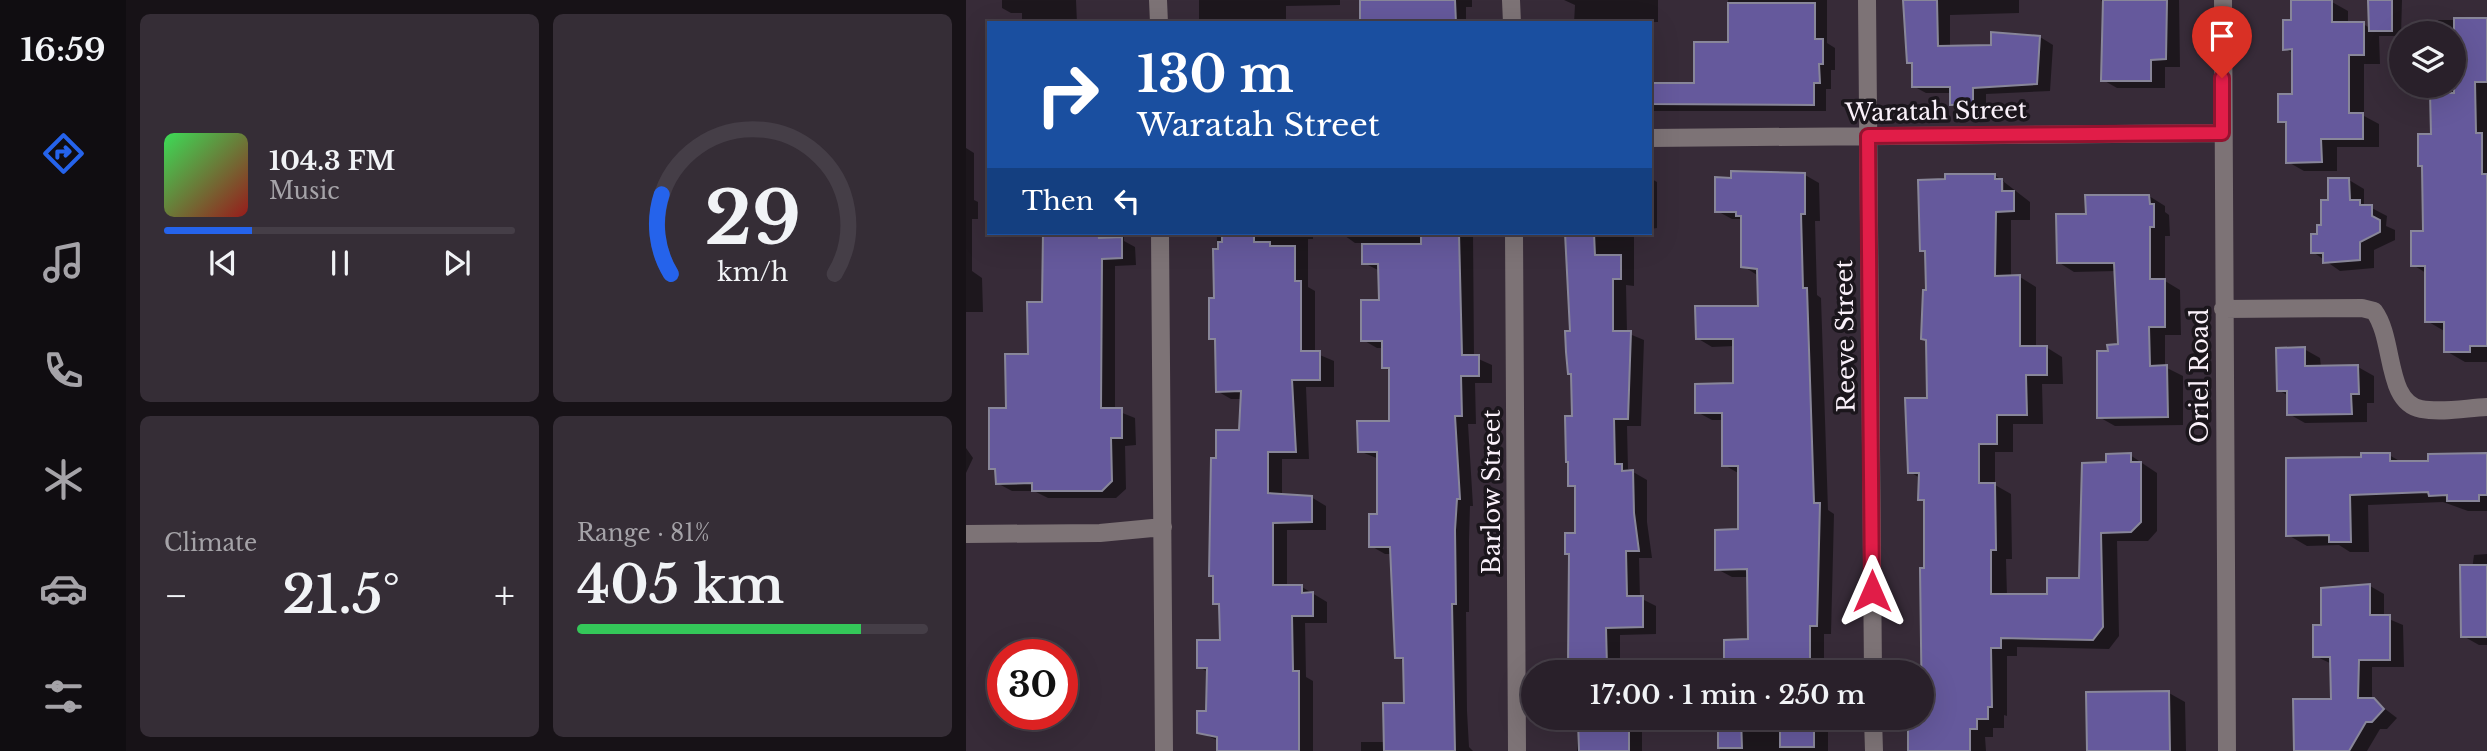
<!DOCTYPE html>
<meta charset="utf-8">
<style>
:root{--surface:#29202a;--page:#352d36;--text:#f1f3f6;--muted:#a5a3a8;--line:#453e47;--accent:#2563eb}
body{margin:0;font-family:"Libre Baskerville",serif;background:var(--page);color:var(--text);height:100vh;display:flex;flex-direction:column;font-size:26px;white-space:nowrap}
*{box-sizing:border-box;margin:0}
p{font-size:23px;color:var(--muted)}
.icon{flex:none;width:38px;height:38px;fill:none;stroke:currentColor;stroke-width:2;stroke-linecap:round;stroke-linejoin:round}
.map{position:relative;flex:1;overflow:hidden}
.panel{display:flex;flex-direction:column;gap:14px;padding:14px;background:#171217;width:840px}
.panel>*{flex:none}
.banner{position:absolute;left:21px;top:21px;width:665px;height:214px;border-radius:0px;box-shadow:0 7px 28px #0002,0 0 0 2px var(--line);background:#1a4fa0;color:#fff;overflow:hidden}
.controls{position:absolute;left:1423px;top:21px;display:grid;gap:14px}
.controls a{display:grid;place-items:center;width:77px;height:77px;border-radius:50%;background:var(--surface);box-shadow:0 7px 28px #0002,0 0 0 2px var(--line);font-size:35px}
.speed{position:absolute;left:21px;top:639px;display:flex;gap:14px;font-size:35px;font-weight:700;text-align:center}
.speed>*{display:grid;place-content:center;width:91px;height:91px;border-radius:50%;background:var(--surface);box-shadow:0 7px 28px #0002,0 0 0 2px var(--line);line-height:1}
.speed .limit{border:10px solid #d22;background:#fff;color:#111}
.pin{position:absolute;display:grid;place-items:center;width:60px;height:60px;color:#fff;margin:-72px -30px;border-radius:50% 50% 50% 0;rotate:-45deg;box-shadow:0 0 7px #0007}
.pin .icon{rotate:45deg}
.me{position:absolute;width:77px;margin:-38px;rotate:0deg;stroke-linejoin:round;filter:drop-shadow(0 0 5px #0008)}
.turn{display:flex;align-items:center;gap:24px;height:147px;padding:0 35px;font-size:32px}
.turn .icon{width:91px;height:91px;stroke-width:2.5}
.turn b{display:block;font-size:49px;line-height:60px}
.then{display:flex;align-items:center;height:66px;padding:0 35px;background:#0003;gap:14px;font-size:26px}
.big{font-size:52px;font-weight:600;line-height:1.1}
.panel .card{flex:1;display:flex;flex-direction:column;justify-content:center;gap:10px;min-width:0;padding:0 24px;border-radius:10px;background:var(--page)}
.panel .dial{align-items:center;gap:0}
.dial svg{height:182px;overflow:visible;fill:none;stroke:var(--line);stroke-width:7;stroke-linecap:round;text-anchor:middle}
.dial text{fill:var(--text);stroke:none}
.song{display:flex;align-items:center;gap:21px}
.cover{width:84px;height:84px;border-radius:10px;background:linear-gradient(135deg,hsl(130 70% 55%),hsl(0 70% 35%))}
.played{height:7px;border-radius:4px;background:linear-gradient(90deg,var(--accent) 25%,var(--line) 25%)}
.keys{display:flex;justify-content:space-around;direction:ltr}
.heat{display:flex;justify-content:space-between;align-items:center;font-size:38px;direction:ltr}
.charge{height:10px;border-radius:5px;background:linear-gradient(90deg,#34c759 81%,var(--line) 0)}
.panel .tiles{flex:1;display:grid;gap:14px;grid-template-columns:repeat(2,1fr)}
.trip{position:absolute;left:555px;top:660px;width:413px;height:70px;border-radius:35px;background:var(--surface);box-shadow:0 7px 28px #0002,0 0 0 2px var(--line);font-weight:600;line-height:70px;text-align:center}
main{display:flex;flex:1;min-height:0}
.menu{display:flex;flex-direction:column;width:126px;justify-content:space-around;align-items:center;background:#100d11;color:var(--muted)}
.menu .icon{width:49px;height:49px}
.menu .selected{color:var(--accent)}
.menu b{font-size:32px;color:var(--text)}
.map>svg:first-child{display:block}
.shadow{fill:#0007;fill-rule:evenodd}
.building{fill:#65599c;stroke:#888699;stroke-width:2}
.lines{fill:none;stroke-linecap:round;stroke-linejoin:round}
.minor{stroke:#7d7376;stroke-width:18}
.route-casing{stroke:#92132f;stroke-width:18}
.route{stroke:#e11d48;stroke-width:12}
.labels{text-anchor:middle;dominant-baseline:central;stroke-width:7;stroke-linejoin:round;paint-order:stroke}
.street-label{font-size:24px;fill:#faf1fa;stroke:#1b161c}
</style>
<main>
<nav class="menu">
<b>16:59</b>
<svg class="icon selected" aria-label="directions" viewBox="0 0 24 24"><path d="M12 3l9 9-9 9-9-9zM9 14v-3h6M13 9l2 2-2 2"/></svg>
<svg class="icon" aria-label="music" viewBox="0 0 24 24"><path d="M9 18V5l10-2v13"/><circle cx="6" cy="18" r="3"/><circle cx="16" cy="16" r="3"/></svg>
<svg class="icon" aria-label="phone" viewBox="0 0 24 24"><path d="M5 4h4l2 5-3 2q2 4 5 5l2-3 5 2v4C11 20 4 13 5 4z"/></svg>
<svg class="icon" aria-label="climate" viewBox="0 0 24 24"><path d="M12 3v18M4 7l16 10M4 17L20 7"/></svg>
<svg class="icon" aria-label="car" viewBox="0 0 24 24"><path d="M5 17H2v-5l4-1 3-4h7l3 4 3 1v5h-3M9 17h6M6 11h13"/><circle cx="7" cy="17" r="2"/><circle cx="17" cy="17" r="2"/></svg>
<svg class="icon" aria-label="filters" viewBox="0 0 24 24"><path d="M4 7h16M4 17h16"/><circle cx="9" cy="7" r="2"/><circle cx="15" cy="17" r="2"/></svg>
</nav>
<section class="panel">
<div class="tiles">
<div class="card">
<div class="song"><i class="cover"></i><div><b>104.3 FM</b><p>Music</p></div></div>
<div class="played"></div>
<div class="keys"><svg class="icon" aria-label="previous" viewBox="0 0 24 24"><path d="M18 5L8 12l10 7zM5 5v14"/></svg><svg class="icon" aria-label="pause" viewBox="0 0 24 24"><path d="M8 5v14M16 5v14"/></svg><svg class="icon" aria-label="next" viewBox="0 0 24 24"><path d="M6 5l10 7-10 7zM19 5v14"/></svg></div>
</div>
<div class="card dial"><svg viewBox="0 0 100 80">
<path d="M14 69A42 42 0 1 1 86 69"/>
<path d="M14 69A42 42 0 0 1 10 34" stroke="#2563eb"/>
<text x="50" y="56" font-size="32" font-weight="700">29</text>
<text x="50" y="72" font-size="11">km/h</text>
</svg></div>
<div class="card"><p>Climate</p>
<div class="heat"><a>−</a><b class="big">21.5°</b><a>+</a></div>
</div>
<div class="card"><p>Range · 81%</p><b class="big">405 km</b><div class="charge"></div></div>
</div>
</section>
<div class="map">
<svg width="1521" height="751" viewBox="0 0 1521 751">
<rect width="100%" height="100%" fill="#372b38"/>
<!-- shadow -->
<path class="shadow" d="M36,0H110L111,23H56V13H45L36,8Z
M233,0H374V5L320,6V23H233Z
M404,0H506V7H500V23H396Z
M598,0H692V22L608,23L609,5Z
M762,0H861V43L869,48V70H865V89H860V111H684V80L692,84L730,85L764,44Z
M939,0H1053V13L984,15V48L1026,46L1074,37L1087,45L1084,91L1020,94V111H999L986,103V93H960L947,86Z
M1135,0H1213L1214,67H1199V88H1151L1137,80L1139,7Z
M1327,0L1366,2L1382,11V24H1397L1404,28V0H1436L1435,36H1413L1414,64H1398V116L1413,124V147H1371V171H1338L1322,162V125L1314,121L1328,96L1327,53L1319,49L1327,21Z
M1472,20H1521V362H1499L1480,351V332L1461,321L1460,273L1447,265L1459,232L1458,167L1454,165L1467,136L1472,86H1488V33H1472Z
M0,148L8,153V200L12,202V219H6V271L16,278L17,312H0Z
M839,175L853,183L854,221H849L851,295L855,298L862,510L868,514L865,634H858V672H760L783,641V577H766L751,569L774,531V474L758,465V420H746L731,412L769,385V346L746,347L731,338L794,308L791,275L777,266L776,219H766L751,211Z
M1029,175L1064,202V220H1045V277H1054L1070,287V348L1080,347L1096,357L1097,384H1076L1077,424H1047V452H1029V485L1045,494L1046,559H1040L1041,596L1083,595L1114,579L1142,464L1164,455L1191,473V531L1182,541H1151L1153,636L1143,649L1051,647V656H1041V716L1038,715V728H1027V737H1019L1020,751H944V718L958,716L960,502L954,499V478L944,472L963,399L961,253L956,250ZM1034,182H1038V200Z
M684,178L691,182V228L684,229Z
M1383,180L1398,189V204L1421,216L1420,226L1429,230V240L1408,250V268L1374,271L1347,252L1364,202Z
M1183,196L1199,206V212L1203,215L1204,236H1199V281L1214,290L1215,335H1199V367L1217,376V425L1149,426L1133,417L1143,353L1153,346L1150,271L1108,272L1092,262L1121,216Z
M78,233H158V241L169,247L170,265L149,266V410L169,418L170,445L159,446L160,489L150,498H82L68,491H46L31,483V472L25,468L78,304Z
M251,233H347V239H342V287L349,291V353L368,361V387H340L343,459H316V495L345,497L360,506V530H321V587H336L361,602V623H339L340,677L347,681V751H253V741L233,732L242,713V672L233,667L255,642V607L249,603L248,577L245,575L252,460L275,432L276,399H265L251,391V342L245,338L250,300Z
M375,233H507L508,357L526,365V383H509L510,424H502L507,506H504L503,539V612H500L501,711L503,747L507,751H395V742H419L440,704L439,662L431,657L426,554H419L405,546L413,516V459L393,451L425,423L424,371L418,367V348H411L397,340L415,301L414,271L398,263V243H389Z
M600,233H668V286L660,285L661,333L678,340L675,426H661L662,469L681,480V522L686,558H673L674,598L690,606V634L654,635V672H612L604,665L605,555L601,553L611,535V489L604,485L608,417L605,277L601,275Z
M1338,349L1354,358L1355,367H1392L1408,376V403H1401V422L1339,423L1323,414V396L1312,390Z
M0,448L7,458L0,473Z
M1423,455L1437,463L1521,455V511H1502L1477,502L1402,505L1403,552H1384L1373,545L1341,546L1322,535L1397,459Z
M1521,554V645H1513L1497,636L1508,555Z
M1404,586L1418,594V617L1437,625L1438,667H1406V699L1431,718L1421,729H1414L1401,751H1329L1366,700V664L1349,656L1356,627Z
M1203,693L1219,702L1220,751H1122Z
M613,718H704V723H676V751H611Z
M754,718H862V751H754Z"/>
<!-- building -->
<path class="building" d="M394,0H489L490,23H394Z
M937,0H971L972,46L1025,45V32L1074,36L1071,84L1007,88V104L984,105V87H946V63H941Z
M1137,0H1201L1200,59L1185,60V81H1135Z
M1325,0H1366V22H1398V55H1383V113H1397V139H1355L1356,162L1320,163V122H1312V94H1326V49L1317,50V20H1325Z
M1402,0H1426V31H1403Z
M762,3H849V39H857V64H853L854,83H848V105L684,104V83H728V42H762Z
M1488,18H1521V82H1509L1510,133H1516V174H1521V346H1504V352H1478V322H1459V266H1445V231H1457L1456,166H1452V134H1465L1464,93H1488Z
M765,171L839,173V214H835L837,288H841L848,503H854L851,626H844V672H758V640L782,639L781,569L749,570V530L772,529V466H756V413H729V384L767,383V339H730L729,306H792L791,269L775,267V216H770V212H749V177L765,178Z
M979,174H1029V179H1036V191H1048V211L1030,212L1029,276L1054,275V346H1081V375H1060L1061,415H1031V444H1013V483H1029L1030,550H1025V594H1081V578H1113L1116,463L1140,462V454L1165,453V462H1175V522L1165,532L1135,533L1137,627L1127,640L1035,638V648H1025L1026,707H1022V719H1011V729H1004V751H942V718H956L954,568H958V500H952L953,473H942L939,398H961L960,340L955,339L957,290H960L959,251H954L952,180L979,179Z
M1362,178H1383L1384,200H1394V205H1406V216L1414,220V232L1394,242V260L1357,263V253H1345V234H1351V225H1355V200H1362Z
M1119,195H1183L1184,204H1188V227H1184V279H1199V327H1183L1184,366L1201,365L1202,417L1131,418V351H1142L1141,345L1152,344L1148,263H1091L1090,214H1120Z
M77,233H132L133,238L156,237V258L136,259L135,408H156V438H145L146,481L136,491H66V483L30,484L29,469H23V408H40L39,354H62L61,302H76Z
M256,233H288V242H304V246H329V281H335V351H354V380H326L330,452H302V493L346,496V522L307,523V585H336V593L347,592V616H326L327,671H333V751H251V737L231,733V711H240L241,668H231V640H254L253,604H247V576H243L245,458H250V430H273L275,391L250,392L249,339H243V298H248L247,249H252V242H256Z
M455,233H493L496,355H513V376H495L496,416H489L494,499H491L489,530L490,604H486L489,751H418L417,703H438L437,658H429L424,547H403V514H411V452H392L391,421H423V368H416V341H395V300H413L412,264H396V244H455Z
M599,233H628L629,255H655V279H647V331H665L662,419H648L649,464H656V471L667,470L668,513L673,551H660L661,596H677V627L640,628L641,666H602L603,554H599V533H609V486H602V462H600L599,416H606L605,374H602L600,352L599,331H604Z
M1339,347V366L1392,365L1393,394H1385L1386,414L1321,415V391H1311L1310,348Z
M1395,453H1424V461H1462V454L1521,453V495H1513V501H1481V495L1463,496L1462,492L1384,495L1385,542H1363V535L1320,536V458L1395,457Z
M1494,565H1521V637H1495Z
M1404,584V615H1424V660H1393L1392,698H1408L1418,709L1406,722H1400L1383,751H1328L1327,699H1365L1364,657H1347V625H1355V588Z
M1203,691L1204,751H1121L1120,692Z
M752,718H775L776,748H752Z
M814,718H848V747H814Z
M612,722H663V751H613Z"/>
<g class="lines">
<!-- minor -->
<path class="minor" d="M192,0L193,23
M545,0L546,23
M901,0L907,672
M1257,0L1261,751
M684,138L1257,133
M194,233L198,751
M548,233L551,751
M1257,309L1396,308L1408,311C1429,339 1419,402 1455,409C1476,413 1500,408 1521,407
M0,534L134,533L197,527
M907,718L908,751"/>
</g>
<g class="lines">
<!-- route casing -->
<g class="route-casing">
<path id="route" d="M906,591L902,136L1256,133V78"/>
</g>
<!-- route -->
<use href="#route" class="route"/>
</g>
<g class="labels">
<!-- street labels -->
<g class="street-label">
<text transform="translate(970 111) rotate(-1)">Waratah Street</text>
<text transform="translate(879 336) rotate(-91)">Reeve Street</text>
<text transform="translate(1233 376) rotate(-90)">Oriel Road</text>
<text transform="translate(525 492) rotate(-90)">Barlow Street</text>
</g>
</g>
</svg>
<div class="controls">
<a><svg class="icon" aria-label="layers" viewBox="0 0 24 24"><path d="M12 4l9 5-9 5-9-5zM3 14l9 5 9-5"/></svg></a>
</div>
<div class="speed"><div class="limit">30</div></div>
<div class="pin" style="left:1256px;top:78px;background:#d93025"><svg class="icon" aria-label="arrive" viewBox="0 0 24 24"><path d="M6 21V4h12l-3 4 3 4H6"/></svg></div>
<svg class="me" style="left:906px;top:591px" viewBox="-20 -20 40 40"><path d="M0-17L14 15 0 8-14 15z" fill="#e11d48" stroke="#fff" stroke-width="4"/></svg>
<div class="trip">17:00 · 1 min · 250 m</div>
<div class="banner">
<div class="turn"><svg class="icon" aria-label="right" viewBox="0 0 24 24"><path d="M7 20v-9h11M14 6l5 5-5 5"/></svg><div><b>130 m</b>Waratah Street</div></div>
<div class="then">Then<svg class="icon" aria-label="left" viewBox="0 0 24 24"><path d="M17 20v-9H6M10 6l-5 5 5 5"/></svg></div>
</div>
</div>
</main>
